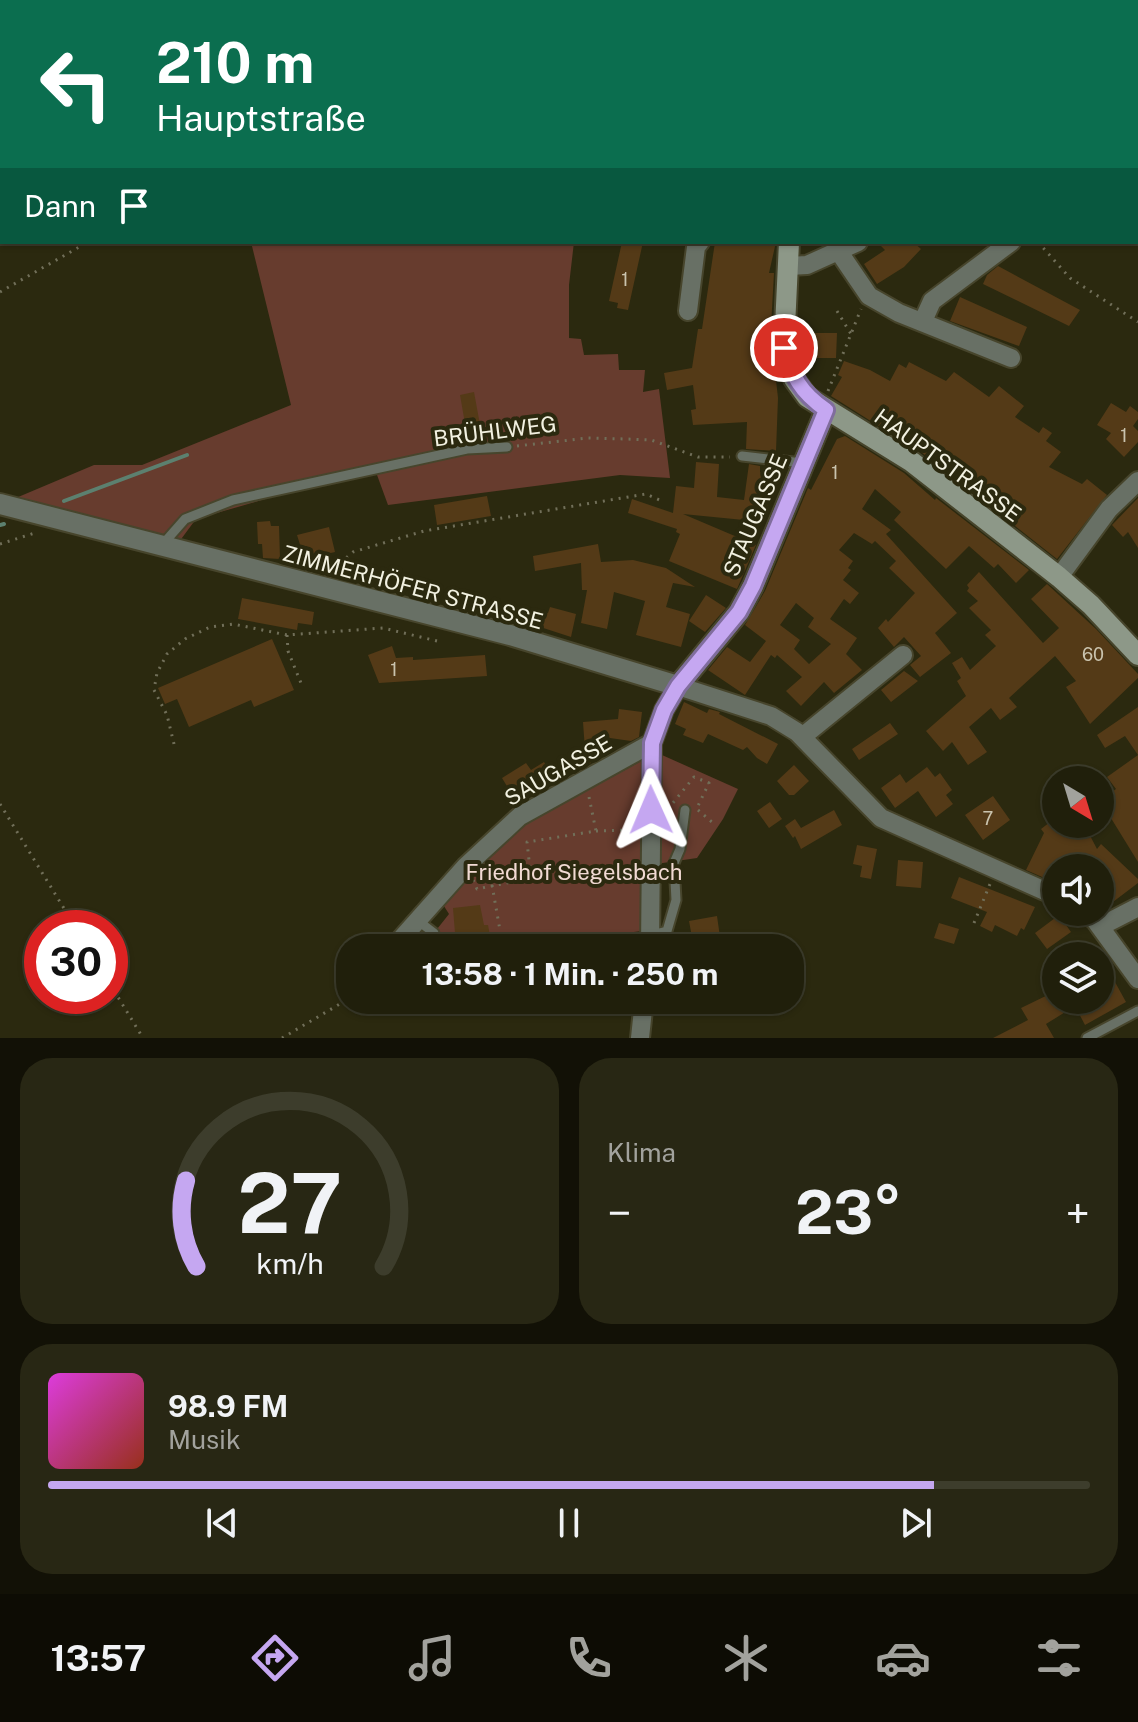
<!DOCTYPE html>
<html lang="de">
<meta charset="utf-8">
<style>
:root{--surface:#201f0b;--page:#282714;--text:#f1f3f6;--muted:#a2a29d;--line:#3d3d2c;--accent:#c5a7f1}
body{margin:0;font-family:"Public Sans",sans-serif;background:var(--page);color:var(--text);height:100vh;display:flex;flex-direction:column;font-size:30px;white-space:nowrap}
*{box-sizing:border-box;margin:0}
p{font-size:26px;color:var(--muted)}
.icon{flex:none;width:44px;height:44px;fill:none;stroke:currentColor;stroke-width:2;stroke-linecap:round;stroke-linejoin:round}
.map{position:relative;height:1038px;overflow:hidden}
.panel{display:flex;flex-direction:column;gap:20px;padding:20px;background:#121106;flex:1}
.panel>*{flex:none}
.banner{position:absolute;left:0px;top:0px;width:1138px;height:244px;box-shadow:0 2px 6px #0004,0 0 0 2px var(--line);background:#0b6e4f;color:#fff;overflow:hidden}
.needle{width:52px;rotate:142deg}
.fabs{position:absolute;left:1042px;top:766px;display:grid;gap:16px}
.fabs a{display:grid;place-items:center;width:72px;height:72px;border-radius:50%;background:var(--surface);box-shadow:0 2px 6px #0004,0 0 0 2px var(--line);font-size:40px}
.speed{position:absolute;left:24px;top:910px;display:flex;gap:16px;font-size:40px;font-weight:700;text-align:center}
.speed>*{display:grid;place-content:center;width:104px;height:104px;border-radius:50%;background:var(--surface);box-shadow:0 2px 6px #0004,0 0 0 2px var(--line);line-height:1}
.speed .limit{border:12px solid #d22;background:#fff;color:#111}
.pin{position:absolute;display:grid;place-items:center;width:68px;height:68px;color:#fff;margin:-34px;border:4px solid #fff;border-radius:50%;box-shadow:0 2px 8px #0007}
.me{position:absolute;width:88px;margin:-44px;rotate:359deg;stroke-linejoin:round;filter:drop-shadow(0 0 6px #0008)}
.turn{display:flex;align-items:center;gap:28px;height:168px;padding:0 24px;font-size:36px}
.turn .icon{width:104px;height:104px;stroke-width:2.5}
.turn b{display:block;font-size:56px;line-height:68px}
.then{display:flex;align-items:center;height:76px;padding:0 24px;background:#0003;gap:16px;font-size:30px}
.big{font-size:60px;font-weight:700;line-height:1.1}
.panel .widget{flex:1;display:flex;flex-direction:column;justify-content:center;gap:12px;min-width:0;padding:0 28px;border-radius:32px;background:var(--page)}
.panel .dial{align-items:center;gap:0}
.dial svg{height:208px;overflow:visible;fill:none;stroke:var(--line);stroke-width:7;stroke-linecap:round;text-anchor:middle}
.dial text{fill:var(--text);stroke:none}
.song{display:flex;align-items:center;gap:24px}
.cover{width:96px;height:96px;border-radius:12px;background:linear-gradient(135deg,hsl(300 70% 55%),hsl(10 70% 35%))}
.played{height:8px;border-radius:4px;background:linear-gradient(90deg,var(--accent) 85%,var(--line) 85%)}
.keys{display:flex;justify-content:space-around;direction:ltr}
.heat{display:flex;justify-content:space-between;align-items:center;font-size:44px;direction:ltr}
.panel .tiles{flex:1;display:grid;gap:20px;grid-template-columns:1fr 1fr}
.widget:last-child{grid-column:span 2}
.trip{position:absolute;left:336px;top:934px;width:468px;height:80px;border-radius:32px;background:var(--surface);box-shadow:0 2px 6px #0004,0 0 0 2px var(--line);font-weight:700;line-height:80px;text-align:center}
.dock{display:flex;height:128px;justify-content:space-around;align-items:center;background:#0d0c04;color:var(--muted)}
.dock .icon{width:56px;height:56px}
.dock .current{color:var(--accent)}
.dock b{font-size:36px;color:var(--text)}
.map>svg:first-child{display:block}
.green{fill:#673c2e}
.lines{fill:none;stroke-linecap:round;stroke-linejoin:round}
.stream{stroke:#5c806f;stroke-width:4}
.building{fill:#543a17;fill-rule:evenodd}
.service-casing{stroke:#47452c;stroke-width:13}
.minor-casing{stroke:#47452c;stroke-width:22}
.tertiary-casing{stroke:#47452c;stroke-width:24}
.secondary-casing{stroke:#47452c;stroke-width:24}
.path{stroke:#716f59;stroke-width:3;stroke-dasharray:2 6;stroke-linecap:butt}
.service{stroke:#687065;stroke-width:9}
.minor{stroke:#687065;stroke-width:18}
.tertiary{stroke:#687065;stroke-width:20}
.secondary{stroke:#8d9888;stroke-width:20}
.route-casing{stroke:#806d9d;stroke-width:20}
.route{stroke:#c5a7f1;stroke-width:14}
.labels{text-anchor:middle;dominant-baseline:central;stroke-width:8;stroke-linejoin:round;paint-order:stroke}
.number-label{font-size:18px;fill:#cac3ae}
.street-label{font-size:22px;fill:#f2f1e1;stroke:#2b290f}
.park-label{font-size:22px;fill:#f1dad3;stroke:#2b290f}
</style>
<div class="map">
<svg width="1138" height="1038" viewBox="0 0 1138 1038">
<rect width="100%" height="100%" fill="#2b290f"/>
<!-- green -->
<path class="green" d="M251,242H574L569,285V338L581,339L584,355L618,354L619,370H645L643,392L659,389L670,478L620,475L388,505L373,464L314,485L196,519L176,546L4,503L94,465H142L291,405Z
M662,755L738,789L723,819L697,858L656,864Z
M645,759L642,931L502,948H422L449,914L442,903L525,824Z"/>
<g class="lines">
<!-- stream -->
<path class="stream" d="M64,501L187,455
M0,525L4,524"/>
</g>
<!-- building -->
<path class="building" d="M622,242H643L628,310L617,308L618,303L609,301Z
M715,242H776L769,273H774L769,362H774L778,398L776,451L746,449L747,422L693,425L691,410L696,409L693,385L667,390L664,373L692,368L698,329H702Z
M877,242H913L921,249L904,267L877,284L864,264L885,250Z
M998,266L1080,310L1069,326L983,284L987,275Z
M960,297L1027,327L1019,346L950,321Z
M809,333H837L836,358H808Z
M844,361L870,370L890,381L899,364L906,368L909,362L946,381L954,372L989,397L999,386L1024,406L1015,417L1039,433L1043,427L1052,433L1046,441L1061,452L1049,467L1082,484L1087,479L1107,495L1057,559L888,426L885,430L831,396L842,377L838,375Z
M474,392L483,441H468L460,395Z
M1111,403L1126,412L1130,406L1138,412V419L1133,426L1138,431V442L1124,457L1106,439L1111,433L1097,425Z
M845,436L904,473L935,500L936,498L1029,570L1016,583L998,564L994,568L969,546L946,569L894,520L901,512L875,489L862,509L891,530L886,534L957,613L935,633L951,653L920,677L910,665L921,656L904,637L894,647L878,628L886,619L888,622L915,593L889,568L896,561L875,541L872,544L854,533L839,550L853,561L848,568L851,570L843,580L859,593L850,604L844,599L830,619L857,638L846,654L862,670L834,693L824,682L801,706L786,691L802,677L777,655L775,658L771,655L745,695L708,670L727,647L750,662L766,641L745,625L765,591L808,488L811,490L837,439ZM796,603L814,618L808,627L831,644L809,664L794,649L800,640L780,625Z
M696,462L719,464L717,497L744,500L749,464L760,466V472L772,474L765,522L683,514L756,545L737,589L669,561L680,534L676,532L677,529L628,513L632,499L673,513L676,486L694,488Z
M487,496L491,516L437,525L434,505Z
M1138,498V548L1128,532L1123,537L1112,525Z
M270,521L271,526H279L280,559L263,558L262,544H258L257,522Z
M329,527L335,552L310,558L307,546L301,548L297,535Z
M598,544L601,562L633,560L666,568L695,587L673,583L666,607L690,614L681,647L636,635L645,601L614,592L607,629L581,623L587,590H582L581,563L535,571L533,556Z
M979,572L1043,643L1059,628L1031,599L1047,584L1096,629L1138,674V678L1090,724L1066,687L1076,681L1055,656L1009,698L1017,707L1000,720L991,708L969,727L987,752L968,765L952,742L943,751L926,731L966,696L957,681L961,678L952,663L962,657L970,670L996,646L985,635L991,630L969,608L978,601L967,591L969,588L967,585Z
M706,595L726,608L705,632L689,621Z
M242,598L314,612L312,625L298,623L297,630L238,619Z
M550,607L576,614L571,637L528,623L532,609L548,613Z
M272,639L294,690L254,707L251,700L189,727L177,699L165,704L158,688Z
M392,646L396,658L413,657V660L485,655L487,676L379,683L368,655Z
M904,671L918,681L891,702L881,690Z
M684,702L707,713L709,709L720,712L719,714L778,744L767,764L757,758L747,747L743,750L708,734L703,743L683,735L686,729L675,724Z
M1138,707V862L1106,810L1100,814V800L1116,789L1107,777L1138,755L1125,736L1105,748L1097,735Z
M619,709L642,712L639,737L631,741L610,738L611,747L602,748L603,756L590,759L591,763L576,768L574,751L585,750L583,722L618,719Z
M890,723L898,734L859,760L852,749Z
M544,762L552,775L538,783L540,786L516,801L502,778L526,763L531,770Z
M794,765L809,781L794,795H789L777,781Z
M927,767L935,777L940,773L952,790L946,795L953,804L936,817L918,791L895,808L881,788L900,774L906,783Z
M993,796L1010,820L983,840L965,815Z
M770,802L782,819L769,828L757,811Z
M834,810L842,825L801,849L795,836L793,838L785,826L795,819L801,828Z
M1054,819L1056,824H1065L1070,831L1084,824L1097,849L1101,844L1138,879V883L1105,908L1100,902V868H1056V883L1026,870L1044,833L1041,829Z
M857,845L877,849L871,879L860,877L862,866L853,864Z
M898,860L923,862L921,888L896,886Z
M959,877L1035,907L1024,930L1021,928L1017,936L995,925L992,932L980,926L987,912L951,898Z
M480,905L484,925H488L490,936L485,937L486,944L453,948L451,934L455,933L453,908Z
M1059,915L1071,932L1047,949L1035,933Z
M717,916L721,944L712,946V948H694L689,921Z
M939,923L959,929L954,944L934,938Z
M1115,982L1126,1002L1085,1025L1075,1006L1046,1024L1054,1038H993L1028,1020L1021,1008L1056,991V1000H1100V990Z
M666,1000H689L690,1015L660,1016L659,1002Z"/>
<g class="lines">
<!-- service casing -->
<g class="service-casing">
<path id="service" d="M742,456L802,463
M163,544L185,519L233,500L467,449L507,447
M417,920L434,933
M651,935L667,931L676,900L674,863L680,849L685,810
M1087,1038L1138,1011"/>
</g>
<!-- minor casing -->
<g class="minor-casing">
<path id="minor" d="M599,0L600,2
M478,2V0
M839,252L869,296L899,313L1011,358
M789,266L807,265L858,242
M688,311L696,247L700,242
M923,321L932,301L1011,242
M1059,577L1109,509L1138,481
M802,737L903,655
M1084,912L1095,920L1138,979
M1095,920L1109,922L1138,907
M393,948L466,866L520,816L652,743
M650,948L652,743L664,710L678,686L771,716L797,732L881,818L1056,896
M640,1038L644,1000"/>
</g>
<!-- tertiary casing -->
<g class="tertiary-casing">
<path id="tertiary" d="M0,504L510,635L678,686L739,612L753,586L826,410"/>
</g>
<!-- secondary casing -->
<g class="secondary-casing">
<path id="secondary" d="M783,0V2
M789,242L784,348L794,379L807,397L912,462L1059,577L1091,605L1138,655"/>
</g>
<!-- path -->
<path class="path" d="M407,0L409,2
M862,0V2
M1077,0L1079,2
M1136,46L1138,47
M1136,71L1138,68
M1038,242L1070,278L1138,322
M0,292L88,242
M837,311L851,334
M828,391L861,309
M517,446L588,438L627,439L651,440L698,457H730
M0,544L38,532
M328,573L353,552L424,531L646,494L664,502
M287,635L288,651L303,688
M174,744L167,715L154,690L157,673L167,654L185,639L210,627L233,624L287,635L383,628L437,641
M589,797L596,831L527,842L531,878L601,868
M0,804L76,928
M668,809L694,777L709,783L696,810
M698,810L713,823
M596,831L630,830
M473,880L477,889L531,878
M492,885L501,936
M974,923L990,884
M110,984L143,1038
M282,1038L350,998"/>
<!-- service -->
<use href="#service" class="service"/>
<!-- minor -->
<use href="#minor" class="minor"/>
<!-- tertiary -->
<use href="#tertiary" class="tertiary"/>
<!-- secondary -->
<use href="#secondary" class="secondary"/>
</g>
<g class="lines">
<!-- route casing -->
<g class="route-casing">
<path id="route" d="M651,810L652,743L664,710L678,686L739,612L753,586L826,410C799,391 794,378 784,348"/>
</g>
<!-- route -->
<use href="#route" class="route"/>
</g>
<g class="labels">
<!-- number labels -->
<g class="number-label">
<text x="625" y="279">1</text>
<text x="1124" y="435">1</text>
<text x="835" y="472">1</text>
<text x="1093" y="654">60</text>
<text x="394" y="669">1</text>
<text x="988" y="818">7</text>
</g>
<!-- street labels -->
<g class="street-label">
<text transform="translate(495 431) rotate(-7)">BRÜHLWEG</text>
<text transform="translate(948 465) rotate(36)">HAUPTSTRASSE</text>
<text transform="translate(755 515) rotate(-67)">STAUGASSE</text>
<text transform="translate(413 587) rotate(15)">ZIMMERHÖFER STRASSE</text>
<text transform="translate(558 770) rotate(-30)">SAUGASSE</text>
</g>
<!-- park labels -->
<g class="park-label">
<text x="574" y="872">Friedhof Siegelsbach</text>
</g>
</g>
</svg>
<div class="fabs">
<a><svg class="needle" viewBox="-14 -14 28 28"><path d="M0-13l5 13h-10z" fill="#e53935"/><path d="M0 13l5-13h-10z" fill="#a2a29d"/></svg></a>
<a><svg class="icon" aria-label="sound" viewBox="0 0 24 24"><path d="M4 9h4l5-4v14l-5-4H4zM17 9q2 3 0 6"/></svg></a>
<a><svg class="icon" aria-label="layers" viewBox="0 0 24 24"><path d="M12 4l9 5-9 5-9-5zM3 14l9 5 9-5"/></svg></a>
</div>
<div class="speed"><div class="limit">30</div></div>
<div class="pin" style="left:784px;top:348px;background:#d93025"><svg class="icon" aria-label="arrive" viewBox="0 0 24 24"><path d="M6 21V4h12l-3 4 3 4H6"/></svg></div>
<svg class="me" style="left:651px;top:810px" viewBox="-20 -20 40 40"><path d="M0-17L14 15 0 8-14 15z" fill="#c5a7f1" stroke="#fff" stroke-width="4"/></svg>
<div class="trip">13:58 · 1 Min. · 250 m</div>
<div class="banner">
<div class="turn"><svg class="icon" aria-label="left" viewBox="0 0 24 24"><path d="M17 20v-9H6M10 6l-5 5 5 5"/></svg><div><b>210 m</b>Hauptstraße</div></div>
<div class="then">Dann<svg class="icon" aria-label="arrive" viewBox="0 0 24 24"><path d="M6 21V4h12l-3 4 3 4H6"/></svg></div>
</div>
</div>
<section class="panel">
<div class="tiles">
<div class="widget dial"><svg viewBox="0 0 100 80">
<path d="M14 69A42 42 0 1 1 86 69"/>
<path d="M14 69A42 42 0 0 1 10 36" stroke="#c5a7f1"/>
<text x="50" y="56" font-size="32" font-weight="700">27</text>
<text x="50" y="72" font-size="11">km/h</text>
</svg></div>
<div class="widget"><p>Klima</p>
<div class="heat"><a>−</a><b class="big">23°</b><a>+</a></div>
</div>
<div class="widget">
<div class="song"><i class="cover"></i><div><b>98.9 FM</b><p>Musik</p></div></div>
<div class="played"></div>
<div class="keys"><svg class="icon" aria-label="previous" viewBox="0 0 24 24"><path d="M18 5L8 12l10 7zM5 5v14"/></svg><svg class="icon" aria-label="pause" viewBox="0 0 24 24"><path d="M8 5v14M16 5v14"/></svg><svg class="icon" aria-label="next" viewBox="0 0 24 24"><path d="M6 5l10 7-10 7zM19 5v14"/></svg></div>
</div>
</div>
</section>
<nav class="dock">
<b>13:57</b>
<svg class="icon current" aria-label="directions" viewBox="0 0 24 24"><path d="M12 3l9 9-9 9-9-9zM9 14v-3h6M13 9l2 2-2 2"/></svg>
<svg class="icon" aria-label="music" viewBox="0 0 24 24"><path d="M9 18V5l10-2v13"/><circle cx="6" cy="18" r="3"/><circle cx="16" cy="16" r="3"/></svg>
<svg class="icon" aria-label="phone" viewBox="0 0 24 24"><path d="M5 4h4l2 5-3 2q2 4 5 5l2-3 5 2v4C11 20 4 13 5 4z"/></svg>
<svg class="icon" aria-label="climate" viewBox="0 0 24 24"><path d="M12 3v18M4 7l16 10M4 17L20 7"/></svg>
<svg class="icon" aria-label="car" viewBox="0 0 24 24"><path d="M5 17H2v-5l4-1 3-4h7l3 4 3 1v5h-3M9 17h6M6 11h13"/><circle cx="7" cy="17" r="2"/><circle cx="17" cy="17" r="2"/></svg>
<svg class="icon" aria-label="filters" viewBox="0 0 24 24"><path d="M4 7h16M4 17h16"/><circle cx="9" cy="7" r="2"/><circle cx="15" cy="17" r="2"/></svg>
</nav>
